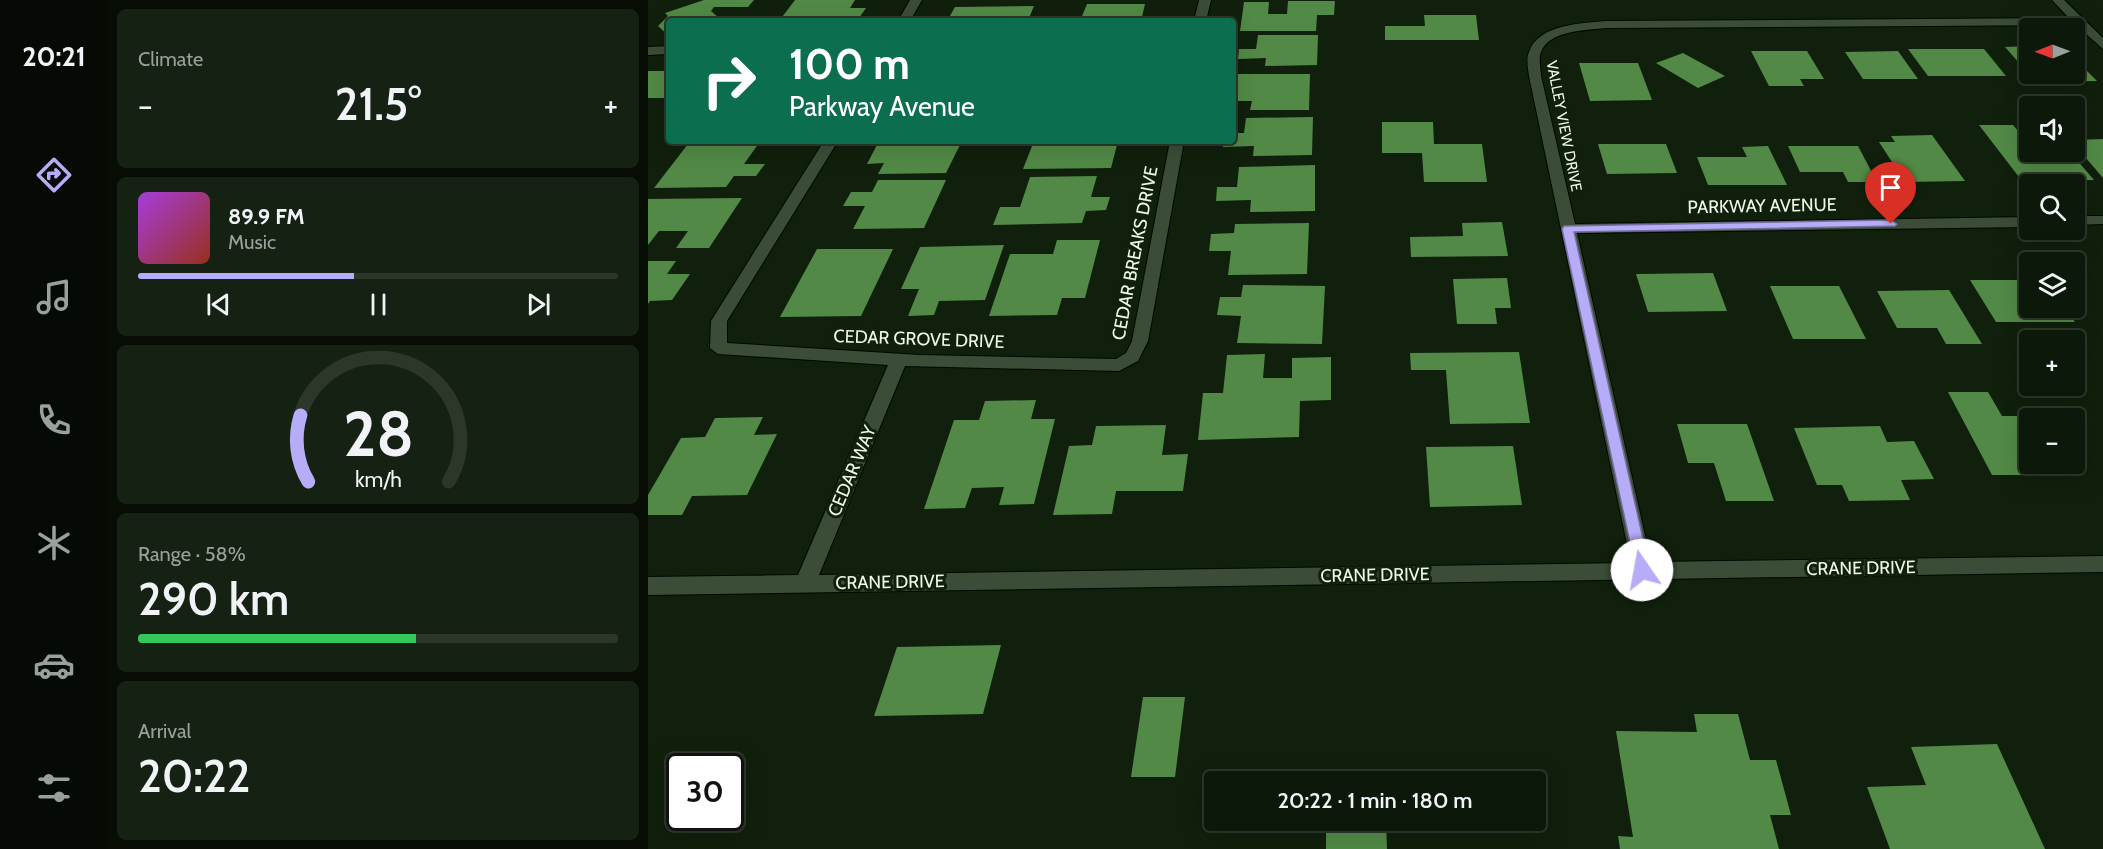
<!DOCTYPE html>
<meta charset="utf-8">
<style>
:root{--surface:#0c1809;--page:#152112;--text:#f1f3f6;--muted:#9aa09c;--line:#2c372a;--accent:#b6acf8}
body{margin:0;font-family:Cabin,sans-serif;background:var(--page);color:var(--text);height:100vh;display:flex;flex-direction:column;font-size:22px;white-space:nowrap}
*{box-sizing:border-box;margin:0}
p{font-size:20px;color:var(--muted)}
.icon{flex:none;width:33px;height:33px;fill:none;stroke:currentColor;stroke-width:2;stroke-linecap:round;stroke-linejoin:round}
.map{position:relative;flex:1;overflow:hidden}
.details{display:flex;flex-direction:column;gap:9px;padding:9px;background:#070d05;width:540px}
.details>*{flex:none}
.banner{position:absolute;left:18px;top:18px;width:570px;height:126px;border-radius:6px;box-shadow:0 6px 24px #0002,0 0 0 2px var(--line);background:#0b6e4f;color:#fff;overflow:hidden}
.needle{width:39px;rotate:269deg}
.buttons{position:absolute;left:1371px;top:18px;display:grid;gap:12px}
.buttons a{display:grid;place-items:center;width:66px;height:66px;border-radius:6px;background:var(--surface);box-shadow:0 6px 24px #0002,0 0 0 2px var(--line);font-size:30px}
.speed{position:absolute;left:18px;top:753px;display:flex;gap:12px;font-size:30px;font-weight:700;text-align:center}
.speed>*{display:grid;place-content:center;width:78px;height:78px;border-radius:50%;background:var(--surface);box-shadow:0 6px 24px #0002,0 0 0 2px var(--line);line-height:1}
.speed .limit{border:3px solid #111;border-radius:9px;background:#fff;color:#111}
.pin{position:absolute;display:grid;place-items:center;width:51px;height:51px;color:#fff;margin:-62px -26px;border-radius:50% 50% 50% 0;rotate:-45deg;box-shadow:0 0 6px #0007}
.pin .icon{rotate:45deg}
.me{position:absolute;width:66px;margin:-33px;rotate:348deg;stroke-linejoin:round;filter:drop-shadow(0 0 4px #0008)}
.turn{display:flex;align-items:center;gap:21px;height:126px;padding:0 24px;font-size:27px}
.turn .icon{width:78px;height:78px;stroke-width:2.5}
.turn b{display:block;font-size:42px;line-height:51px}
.big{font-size:45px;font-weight:600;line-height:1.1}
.details .widget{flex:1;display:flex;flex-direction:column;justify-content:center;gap:9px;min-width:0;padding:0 21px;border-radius:9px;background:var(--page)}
.details .dial{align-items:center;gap:0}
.dial svg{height:156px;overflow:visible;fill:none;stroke:var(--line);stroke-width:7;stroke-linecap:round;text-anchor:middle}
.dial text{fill:var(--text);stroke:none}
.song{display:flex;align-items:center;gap:18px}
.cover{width:72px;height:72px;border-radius:9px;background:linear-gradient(135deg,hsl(280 70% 55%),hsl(10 70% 35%))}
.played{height:6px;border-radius:3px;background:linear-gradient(90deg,var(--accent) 45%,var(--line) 45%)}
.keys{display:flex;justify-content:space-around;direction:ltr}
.heat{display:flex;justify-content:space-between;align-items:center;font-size:33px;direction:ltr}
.charge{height:9px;border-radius:4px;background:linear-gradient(90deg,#34c759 58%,var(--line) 0)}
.trip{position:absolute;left:556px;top:771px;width:342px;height:60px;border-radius:6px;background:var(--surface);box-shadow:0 6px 24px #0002,0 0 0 2px var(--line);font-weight:600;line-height:60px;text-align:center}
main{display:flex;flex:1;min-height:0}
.tab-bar{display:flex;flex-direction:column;width:108px;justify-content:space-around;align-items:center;background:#050a04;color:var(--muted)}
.tab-bar .icon{width:42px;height:42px}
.tab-bar .selected{color:var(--accent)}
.tab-bar b{font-size:27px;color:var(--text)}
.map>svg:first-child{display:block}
.building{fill:#528946}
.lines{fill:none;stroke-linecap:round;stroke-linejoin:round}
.minor-casing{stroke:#000900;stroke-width:2}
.minor{fill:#3b4d37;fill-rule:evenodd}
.route{fill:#b6acf8;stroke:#7670a1;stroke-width:1.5}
.labels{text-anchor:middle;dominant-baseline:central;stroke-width:6;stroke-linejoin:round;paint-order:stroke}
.far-street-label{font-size:15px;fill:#ecf7ea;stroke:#10200c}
.street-label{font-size:18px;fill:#ecf7ea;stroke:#10200c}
</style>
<main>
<nav class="tab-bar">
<b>20:21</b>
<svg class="icon selected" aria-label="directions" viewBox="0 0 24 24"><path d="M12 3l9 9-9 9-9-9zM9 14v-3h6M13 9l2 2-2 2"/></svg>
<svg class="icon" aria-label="music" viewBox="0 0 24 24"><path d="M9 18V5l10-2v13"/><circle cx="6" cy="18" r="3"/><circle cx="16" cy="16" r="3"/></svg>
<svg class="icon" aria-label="phone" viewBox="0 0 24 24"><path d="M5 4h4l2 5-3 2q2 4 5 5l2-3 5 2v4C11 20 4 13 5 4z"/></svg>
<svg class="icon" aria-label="climate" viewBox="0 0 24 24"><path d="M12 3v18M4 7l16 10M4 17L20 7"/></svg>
<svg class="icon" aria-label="car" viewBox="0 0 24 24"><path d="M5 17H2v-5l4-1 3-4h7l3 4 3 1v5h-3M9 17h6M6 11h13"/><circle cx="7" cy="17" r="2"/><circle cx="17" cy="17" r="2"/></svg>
<svg class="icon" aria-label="filters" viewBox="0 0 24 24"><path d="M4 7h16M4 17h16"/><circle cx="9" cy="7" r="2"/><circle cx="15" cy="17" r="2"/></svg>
</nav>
<section class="details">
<div class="widget"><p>Climate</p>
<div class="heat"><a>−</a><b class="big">21.5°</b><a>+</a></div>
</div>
<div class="widget">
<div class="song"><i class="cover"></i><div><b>89.9 FM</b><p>Music</p></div></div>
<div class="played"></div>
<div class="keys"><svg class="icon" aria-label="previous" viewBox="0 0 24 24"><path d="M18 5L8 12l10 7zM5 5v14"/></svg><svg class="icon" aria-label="pause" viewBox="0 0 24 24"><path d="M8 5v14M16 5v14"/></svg><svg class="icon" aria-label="next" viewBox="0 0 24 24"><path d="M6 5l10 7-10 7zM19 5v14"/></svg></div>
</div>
<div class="widget dial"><svg viewBox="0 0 100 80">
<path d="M14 69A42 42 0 1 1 86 69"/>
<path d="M14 69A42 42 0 0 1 10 35" stroke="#b6acf8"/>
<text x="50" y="56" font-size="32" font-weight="700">28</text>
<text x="50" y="72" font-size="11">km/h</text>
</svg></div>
<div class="widget"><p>Range · 58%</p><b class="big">290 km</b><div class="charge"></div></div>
<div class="widget"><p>Arrival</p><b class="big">20:22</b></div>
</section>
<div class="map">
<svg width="1455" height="849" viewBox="0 0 1455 849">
<rect width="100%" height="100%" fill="#10200c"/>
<!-- building -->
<path class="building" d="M56,0H106L100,7H66L63,11L72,19L70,21H21V36L10,26L20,16L17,13Z
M147,0H207L202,8H218L209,21H131Z
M640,1H687L686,15H669L668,31H592L596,2H621L620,14H639Z
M439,4H497L494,17H508L507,21H432Z
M386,6L381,18H364L363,21H299L307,7Z
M776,15H828L831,40H737V26H777Z
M610,35H670L669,65L617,66L618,58L590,59L591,49H608Z
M1382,46V74H1426V58L1449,81L1388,82L1357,47Z
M1260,49H1336L1358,76H1280Z
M1103,51H1159L1176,79H1152L1156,86H1121Z
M1250,51L1270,79H1215L1197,52Z
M1035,53L1077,76L1050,88L1008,63Z
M931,63H990L1004,100L942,101Z
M0,71H21V95L19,98H0Z
M589,74H662L661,110H602L604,101H585Z
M665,117L664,155L605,156L606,146L575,147L576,141H585V133H596L598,118Z
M734,122H785L786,144H834L839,182H776L774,153H734Z
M1331,125H1365L1382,145V152H1422L1446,180L1374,181Z
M1284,135L1317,181L1257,182L1231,142H1247L1243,136Z
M1455,139V178L1426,144V140Z
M231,141H314L298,173L230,174L236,163L219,164Z
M386,141H457L456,145H469L463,168L375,169Z
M111,143L96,164H117L108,176H86L78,187L6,188L40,144Z
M950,144H1018L1029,173L959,174Z
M1120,146L1139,185H1060L1049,157H1099L1094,147Z
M1140,146H1210L1229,182H1200L1195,172H1152Z
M667,165V211L602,212L603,200L568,201L569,187H589L591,167Z
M449,176L443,197H462L458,210L438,211L434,223L345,225L352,207H372L382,177Z
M230,180H298L276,228L205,229L217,206H195L203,192H224Z
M94,198L61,248H28L40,231H11L0,245V199Z
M854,222L860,256L763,257L762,237L815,236L814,223Z
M661,223L659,274L580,275L583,251H561L563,234L586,233L587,224Z
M409,240H452L437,298H414L409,315L341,316L362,254H405Z
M356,245L337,300L291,301L286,315L260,316L271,289H253L272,247Z
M169,249H245L213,316L132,317Z
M0,261H28L19,274H42L24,300L2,301L0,304Z
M1065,273L1079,311L1000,312L988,274Z
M859,278L863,308H847L849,324H809L805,279Z
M1322,280H1382V308H1417L1427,322H1348Z
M595,285L677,286L674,344L589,343L593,316L569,315L572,297H593Z
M1122,286H1191L1218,339H1145Z
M1301,290L1334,344H1298L1289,328H1249L1229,291Z
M871,352L882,423L802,424L798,370H763L762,353Z
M617,354L615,378H644V358L683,357V400L652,401L651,437L550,440L555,393H575L579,355Z
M1300,392H1340L1354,416H1399L1401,418H1382V464H1426V461L1435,475H1344Z
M388,400L383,419H407L386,504L351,505L356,487L324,488L317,508L276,509L306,420H331L337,401Z
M115,417L106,435L129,434L99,495L44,496L34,515H0V495L33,438L57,437L67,418Z
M1029,424H1099L1126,501H1078L1066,463H1040Z
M518,425L514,455L540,454L535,491H468L464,514L405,515L421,446L444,445L448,426Z
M1232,426L1239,442L1266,441L1286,479L1253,480L1262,500L1201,501L1194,485H1169L1146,428Z
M865,446L874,505L782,507L778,447Z
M353,645L335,714L226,716L249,647Z
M495,697H537L527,777H483Z
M1046,714H1090L1102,760H1128L1143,815H1122L1131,849H972L970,836L985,837L968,731L1049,732Z
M1349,744L1397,849H1242L1219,787L1278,785L1263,747Z
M678,820H738L739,849H678Z"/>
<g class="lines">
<!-- minor casing -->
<g class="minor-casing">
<path id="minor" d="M262,0H274L262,21H250Z
M551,0H563L558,21H546Z
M1404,0H1416L1455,38V49L1428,25L959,28C940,30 901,30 893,52C890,59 893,69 893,76L927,224L1382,217V227L929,233L1003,562L1455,556V572L0,595V577L150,575L240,365L70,354L62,348L63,321L176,141H190L79,321V343L272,355L468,359L478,353L484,341L522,141H536L500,341L490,361L471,371L257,366L171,575L983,563L881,76C880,68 878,59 881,52C890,24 935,23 959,21L1421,18Z
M21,46V54L0,55V47Z
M1426,216H1455V224L1426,225Z"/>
</g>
<!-- minor -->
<use href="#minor" class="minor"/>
</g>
<!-- route -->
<path class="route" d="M1243,220L1249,224L1247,226L926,232L1002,570L994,577L989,575L914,229L916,226Z"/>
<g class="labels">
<!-- far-street labels -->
<g class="far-street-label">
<text transform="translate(916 126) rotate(79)">VALLEY VIEW DRIVE</text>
</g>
<!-- street labels -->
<g class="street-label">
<text transform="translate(1114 206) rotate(-1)">PARKWAY AVENUE</text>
<text transform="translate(487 253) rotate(-79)">CEDAR BREAKS DRIVE</text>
<text transform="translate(271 339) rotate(2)">CEDAR GROVE DRIVE</text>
<text transform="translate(204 471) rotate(-67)">CEDAR WAY</text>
<text transform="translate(1213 568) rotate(-1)">CRANE DRIVE</text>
<text transform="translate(727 575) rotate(-1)">CRANE DRIVE</text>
<text transform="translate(242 582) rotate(-1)">CRANE DRIVE</text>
</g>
</g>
</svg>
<div class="buttons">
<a><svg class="needle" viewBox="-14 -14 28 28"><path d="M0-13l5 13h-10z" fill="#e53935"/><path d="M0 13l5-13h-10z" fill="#9aa09c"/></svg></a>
<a><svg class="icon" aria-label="sound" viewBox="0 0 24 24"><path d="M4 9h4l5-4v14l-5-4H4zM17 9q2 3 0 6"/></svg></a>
<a><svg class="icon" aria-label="search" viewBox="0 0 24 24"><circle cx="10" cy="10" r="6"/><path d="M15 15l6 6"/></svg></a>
<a><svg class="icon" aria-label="layers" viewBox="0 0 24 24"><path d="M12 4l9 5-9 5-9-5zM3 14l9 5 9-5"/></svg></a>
<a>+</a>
<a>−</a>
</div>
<div class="speed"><div class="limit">30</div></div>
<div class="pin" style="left:1243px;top:224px;background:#d93025"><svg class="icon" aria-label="arrive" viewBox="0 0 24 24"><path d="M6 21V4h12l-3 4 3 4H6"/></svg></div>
<svg class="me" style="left:994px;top:570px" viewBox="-20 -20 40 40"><circle r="19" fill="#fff"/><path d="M0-13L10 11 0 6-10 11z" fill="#b6acf8"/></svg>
<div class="trip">20:22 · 1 min · 180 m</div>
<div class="banner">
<div class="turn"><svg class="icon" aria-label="right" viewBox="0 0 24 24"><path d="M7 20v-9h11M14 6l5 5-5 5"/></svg><div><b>100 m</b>Parkway Avenue</div></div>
</div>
</div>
</main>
